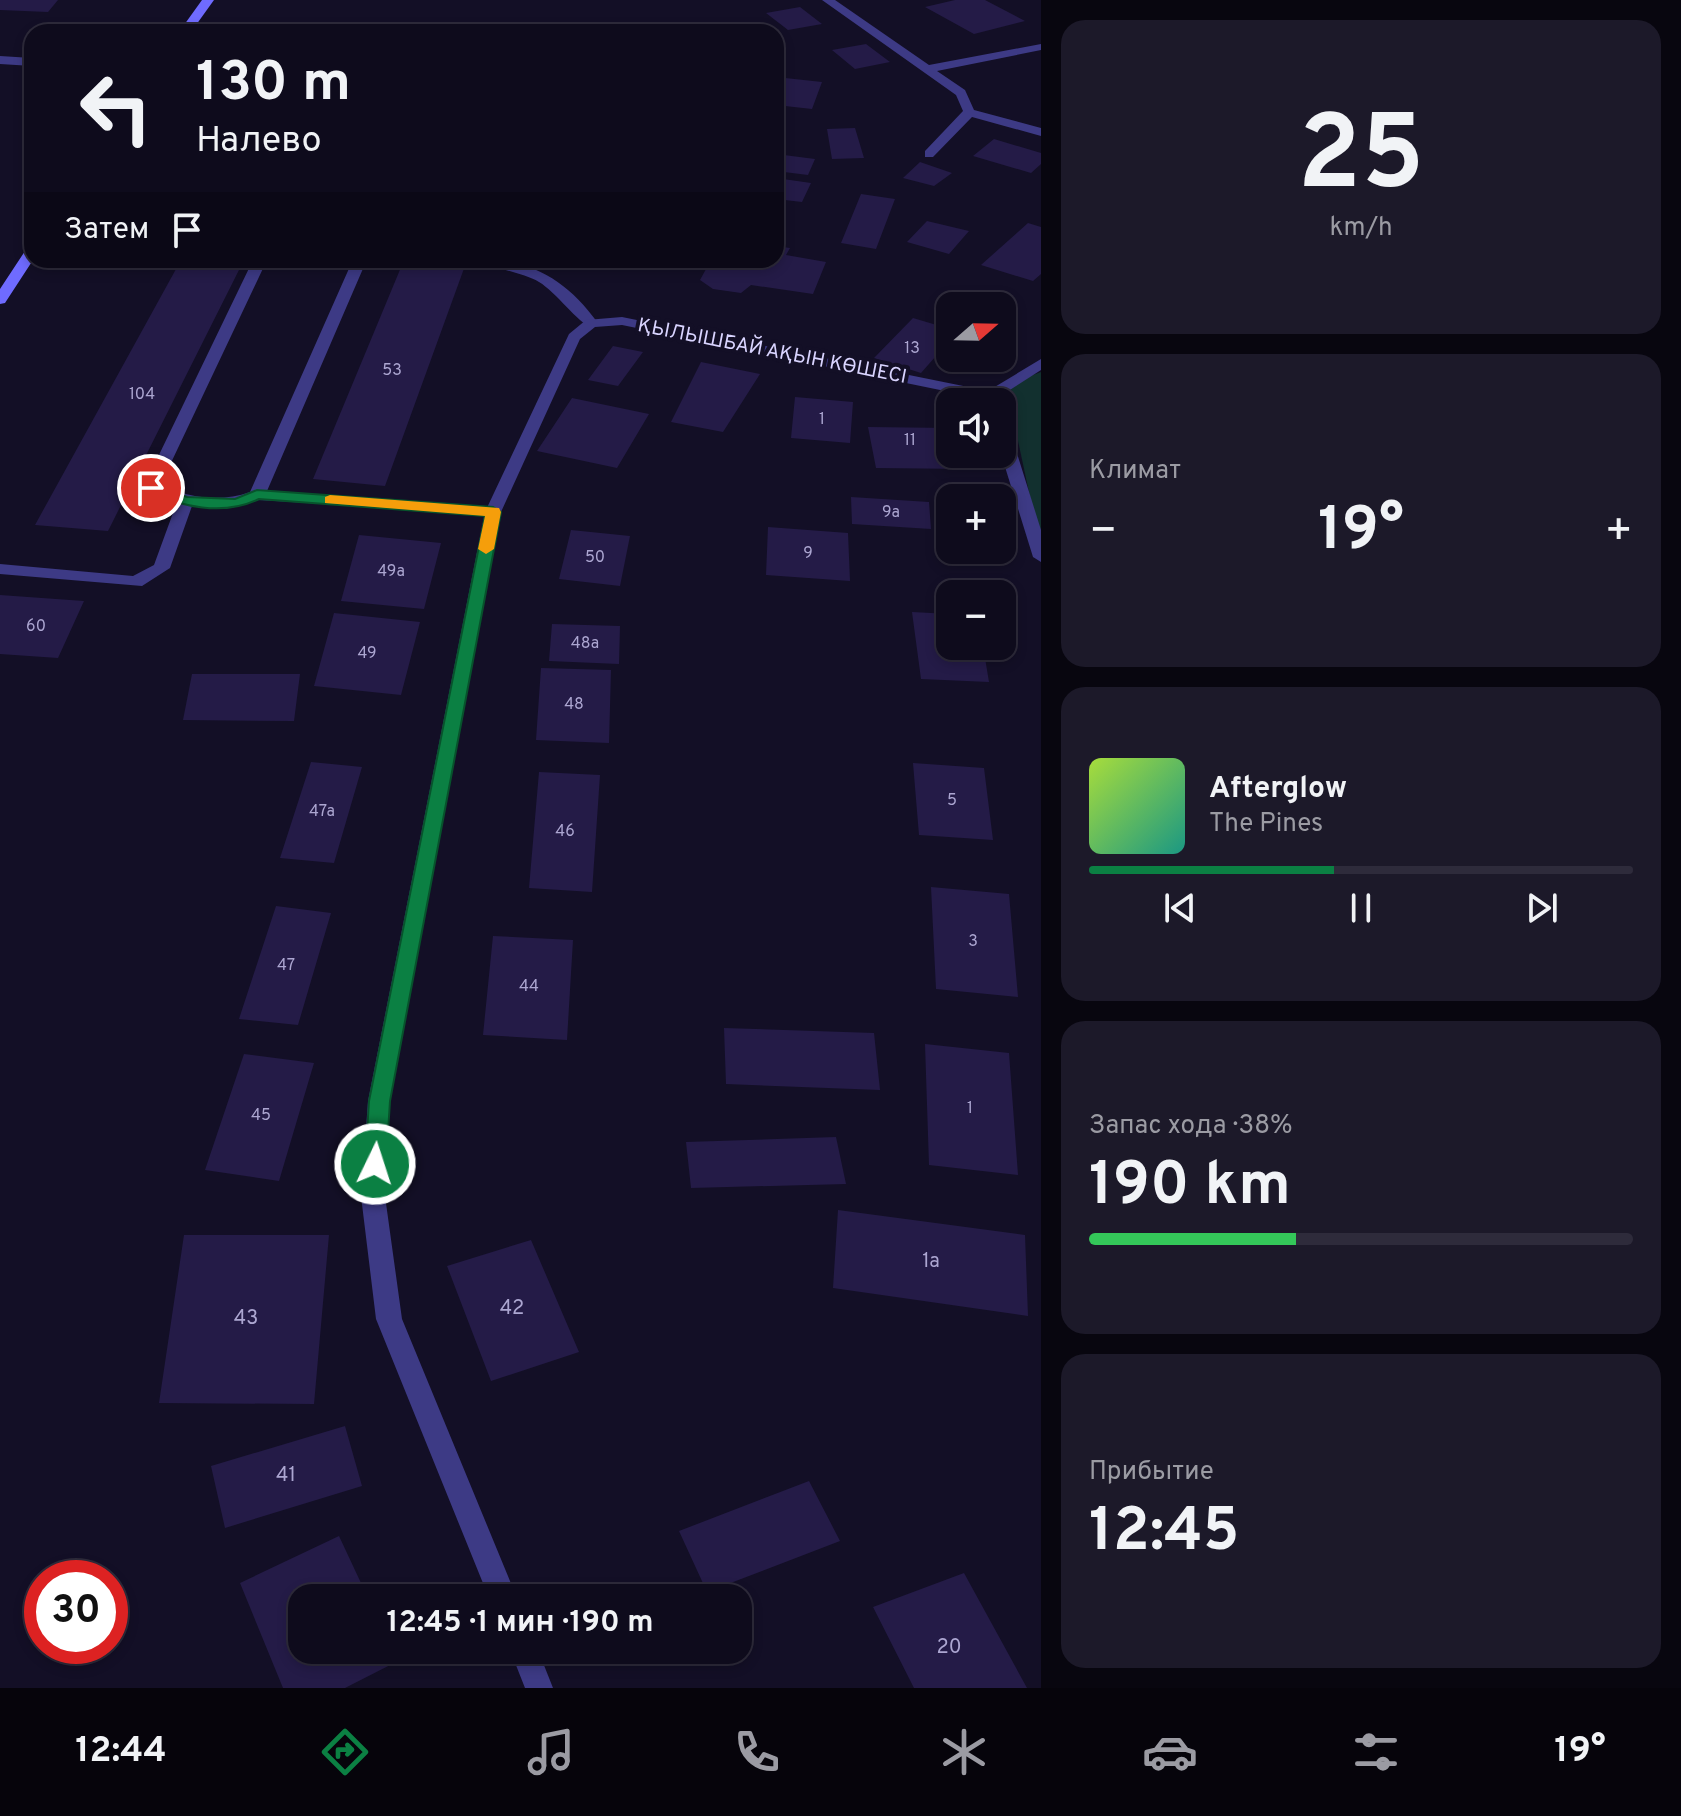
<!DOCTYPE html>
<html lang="ru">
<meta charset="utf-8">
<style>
:root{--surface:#0e0b1c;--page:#1c1929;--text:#f1f3f6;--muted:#9b9ba3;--line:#2e2b3b;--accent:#0b8043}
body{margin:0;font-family:Overpass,sans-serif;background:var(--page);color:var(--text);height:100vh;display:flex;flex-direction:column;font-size:30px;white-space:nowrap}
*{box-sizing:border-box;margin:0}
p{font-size:26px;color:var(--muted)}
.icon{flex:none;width:44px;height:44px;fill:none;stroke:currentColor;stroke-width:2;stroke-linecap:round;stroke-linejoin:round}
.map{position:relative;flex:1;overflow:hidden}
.details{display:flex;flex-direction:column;gap:20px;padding:20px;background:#08060f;width:640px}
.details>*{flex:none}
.top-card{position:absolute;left:24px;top:24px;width:760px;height:244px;border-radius:24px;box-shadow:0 4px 12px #0003,0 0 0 2px var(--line);background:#0e0b1c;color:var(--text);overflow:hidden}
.needle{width:52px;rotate:70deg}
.tools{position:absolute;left:936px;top:292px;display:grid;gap:16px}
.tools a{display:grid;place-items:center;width:80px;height:80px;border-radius:16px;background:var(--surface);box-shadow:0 4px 12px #0003,0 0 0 2px var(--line);font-size:40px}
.speed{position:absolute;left:24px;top:1560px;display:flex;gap:16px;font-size:40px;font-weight:700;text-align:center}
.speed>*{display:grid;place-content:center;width:104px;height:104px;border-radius:50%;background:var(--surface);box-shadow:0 4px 12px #0003,0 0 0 2px var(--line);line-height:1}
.speed .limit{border:12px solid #d22;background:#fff;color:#111}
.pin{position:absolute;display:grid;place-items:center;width:68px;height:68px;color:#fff;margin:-34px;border:4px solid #fff;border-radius:50%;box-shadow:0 2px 8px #0007}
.me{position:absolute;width:88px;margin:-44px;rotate:4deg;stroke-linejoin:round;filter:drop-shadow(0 0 6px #0008)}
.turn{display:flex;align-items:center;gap:28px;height:168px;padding:0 40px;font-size:36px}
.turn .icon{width:104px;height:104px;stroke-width:2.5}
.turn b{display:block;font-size:56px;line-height:68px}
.then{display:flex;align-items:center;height:76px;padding:0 40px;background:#0003;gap:16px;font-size:30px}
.big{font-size:60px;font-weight:700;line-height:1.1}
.details .tile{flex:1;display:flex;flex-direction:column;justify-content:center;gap:12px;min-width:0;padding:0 28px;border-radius:24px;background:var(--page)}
.details .dial{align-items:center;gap:0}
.dial b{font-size:104px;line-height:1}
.song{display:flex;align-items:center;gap:24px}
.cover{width:96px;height:96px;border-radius:12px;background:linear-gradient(135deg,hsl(80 70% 55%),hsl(170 70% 35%))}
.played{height:8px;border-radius:4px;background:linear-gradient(90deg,var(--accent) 45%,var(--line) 45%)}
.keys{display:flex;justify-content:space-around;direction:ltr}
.heat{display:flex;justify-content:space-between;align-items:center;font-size:44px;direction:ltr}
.charge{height:12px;border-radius:6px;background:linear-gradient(90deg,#34c759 38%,var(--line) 0)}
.trip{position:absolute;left:288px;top:1584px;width:464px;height:80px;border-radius:24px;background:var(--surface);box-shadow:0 4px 12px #0003,0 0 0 2px var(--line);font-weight:700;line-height:80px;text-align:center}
.dock{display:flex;height:128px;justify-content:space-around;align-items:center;background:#06040b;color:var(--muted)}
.dock .icon{width:56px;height:56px}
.dock .on{color:var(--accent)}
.dock b{font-size:36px;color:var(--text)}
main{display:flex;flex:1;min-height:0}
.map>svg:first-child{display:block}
.green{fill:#12302f}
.building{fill:#241b47}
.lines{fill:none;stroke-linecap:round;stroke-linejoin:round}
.lane{fill:#3d3a85;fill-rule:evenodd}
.street{fill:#3d3a85;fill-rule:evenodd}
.secondary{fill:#6f6bff;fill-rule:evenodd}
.route{fill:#0b8043;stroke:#07532c;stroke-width:2}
.slow{fill:#f59e0b}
.labels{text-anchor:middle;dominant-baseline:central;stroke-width:8;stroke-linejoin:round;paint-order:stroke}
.number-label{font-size:16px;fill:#aca6d1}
.street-label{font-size:20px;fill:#d9d4ff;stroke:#130f26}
.near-number-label{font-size:20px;fill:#aca6d1}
</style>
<main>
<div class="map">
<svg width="1041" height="1688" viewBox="0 0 1041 1688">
<rect width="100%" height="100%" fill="#130f26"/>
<!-- green -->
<path class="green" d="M1041,372V548L1006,385Z"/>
<!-- building -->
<path class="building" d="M0,0H58L48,12L0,10Z
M955,0H985L1025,21L974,34L925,7Z
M800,7L822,24L788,30L766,13Z
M866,44L890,62L855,69L832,50Z
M776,77L822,82L812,109L776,105Z
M855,128L864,158L832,159L827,129Z
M994,139L1041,153V164L1031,173L973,156Z
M776,154L815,159L808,175L776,171Z
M920,162L952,173L934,186L903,178Z
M776,178L811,183L802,202L776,199Z
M861,194L895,199L876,249L841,243Z
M927,221L969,231L949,254L907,242Z
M1028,223L1041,227V274L1033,281L981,265Z
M776,246L790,248L786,255L826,262L813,294L751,285L741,293L713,289L700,280L711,260H776Z
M181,260L242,264L108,531L35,525Z
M404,260L466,263L385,486L313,479Z
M913,318L950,329V340L921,373L874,358Z
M613,346L643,352L618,386L588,380Z
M701,362L760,374L723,432L671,422Z
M795,397L853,402L850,443L791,438Z
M572,398L649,414L617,468L537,451Z
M868,427L950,428V454H965L969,469L876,468Z
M851,497L929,502L931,529L852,524Z
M768,527L848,533L850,581L766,575Z
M571,530L630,536L620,586L559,579Z
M359,535L441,543L424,609L341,601Z
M0,595L84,601L58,658L0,654Z
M912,612L950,614V646H983L989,682L921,679Z
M334,613L420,622L401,695L314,686Z
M552,624L620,626L619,664L549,661Z
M541,668L611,670L609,743L536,740Z
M192,674H300L294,721L183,720Z
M311,762L362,767L334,863L280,858Z
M913,763L984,768L993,840L919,835Z
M539,772L600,775L592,892L529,888Z
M931,887L1009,894L1018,997L936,989Z
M276,906L331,913L298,1025L239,1019Z
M493,936L573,940L567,1040L483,1035Z
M724,1028L874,1033L880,1090L726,1084Z
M925,1044L1009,1053L1018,1175L929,1165Z
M244,1054L314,1063L279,1181L205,1170Z
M836,1137L846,1184L691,1188L686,1142Z
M838,1210L1025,1235L1028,1316L833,1288Z
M184,1235H329L314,1404L159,1403Z
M531,1240L579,1352L491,1381L447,1266Z
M345,1426L362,1486L225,1528L211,1466Z
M809,1481L840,1541L707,1592L679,1531Z
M339,1536L368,1598H302V1650H393L398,1661L345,1688H283L240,1583Z
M964,1573L1027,1688H914L873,1607Z"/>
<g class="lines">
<!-- lane -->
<path class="lane" d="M822,0H835L929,65L1041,44V50L937,71L965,90L974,110L1041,128V136L972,117L933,157H925V151L963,111L956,95Z
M253,260H267L160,486C190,497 219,503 250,492L351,264L349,260H363L365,264L267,491L493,507L501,512L499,515L259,500L231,508L192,506L170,568L142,586L0,574V564L133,576L154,565L177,502L143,488Z
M481,260C534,260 567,281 598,323L591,327C578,323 556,292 539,282C522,272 493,269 481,260Z"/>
<!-- street -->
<path class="street" d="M0,56L32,58V66L0,64Z
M622,317L988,391L1041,359V370L999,397L1001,402H985L984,399L622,325L595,327L580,339L501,512L390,1101L385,1196L402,1319L517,1598H489L376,1319L361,1196L368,1101L485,512L569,334L586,320Z
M1002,426L1010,431L1041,530V562L1033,557L1001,454Z
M510,1650H538L553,1688H525Z"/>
<!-- secondary -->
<path class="secondary" d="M202,0H214L191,32H179Z
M32,247L33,260L5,303L0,304V289L27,248Z"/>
</g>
<!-- route -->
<path class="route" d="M151,484L187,497L235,499L257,490L493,507L501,512L390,1101L386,1164L383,1171L375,1173L368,1171L365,1164L369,1101L485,516L259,499C222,517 182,506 146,492V485Z"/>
<!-- slow -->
<path class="slow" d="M330,495L499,508L501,512L494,549L486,554L478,549L485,516L325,503V497Z"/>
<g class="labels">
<!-- number labels -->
<g class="number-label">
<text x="912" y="349">13</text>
<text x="392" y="371">53</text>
<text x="142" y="395">104</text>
<text x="822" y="420">1</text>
<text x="910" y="441">11</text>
<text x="891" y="513">9а</text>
<text x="808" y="554">9</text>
<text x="595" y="558">50</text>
<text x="391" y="572">49а</text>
<text x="36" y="627">60</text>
<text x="585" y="644">48а</text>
<text x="367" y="654">49</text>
<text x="574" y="705">48</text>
<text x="952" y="801">5</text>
<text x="322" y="812">47а</text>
<text x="565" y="832">46</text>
<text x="973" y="942">3</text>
<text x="286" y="966">47</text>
<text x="529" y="987">44</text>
<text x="970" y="1109">1</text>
<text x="261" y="1116">45</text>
</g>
<!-- street labels -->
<g class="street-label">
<text transform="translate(772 352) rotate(11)">ҚЫЛЫШБАЙ АҚЫН КӨШЕСІ</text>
</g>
<!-- near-number labels -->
<g class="near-number-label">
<text x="931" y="1262">1а</text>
<text x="512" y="1309">42</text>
<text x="246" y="1319">43</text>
<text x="286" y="1476">41</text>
<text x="949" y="1648">20</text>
</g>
</g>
</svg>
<div class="tools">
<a><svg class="needle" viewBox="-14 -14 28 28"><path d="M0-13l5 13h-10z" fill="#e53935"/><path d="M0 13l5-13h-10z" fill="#9b9ba3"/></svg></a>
<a><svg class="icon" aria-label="sound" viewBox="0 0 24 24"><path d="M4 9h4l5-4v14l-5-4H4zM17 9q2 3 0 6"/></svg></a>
<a>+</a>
<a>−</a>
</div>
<div class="speed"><div class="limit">30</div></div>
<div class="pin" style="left:151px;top:488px;background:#d93025"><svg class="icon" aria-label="arrive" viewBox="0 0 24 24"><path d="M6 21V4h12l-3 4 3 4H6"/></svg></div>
<svg class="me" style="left:375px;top:1164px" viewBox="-20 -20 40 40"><circle r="17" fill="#0b8043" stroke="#fff" stroke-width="3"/><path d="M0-11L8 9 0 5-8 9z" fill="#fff"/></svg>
<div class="trip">12:45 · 1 мин · 190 m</div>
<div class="top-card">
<div class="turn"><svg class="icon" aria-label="left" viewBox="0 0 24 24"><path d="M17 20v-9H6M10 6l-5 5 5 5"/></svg><div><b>130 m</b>Налево</div></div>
<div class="then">Затем<svg class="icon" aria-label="arrive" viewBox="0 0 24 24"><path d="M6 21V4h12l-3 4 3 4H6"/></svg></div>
</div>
</div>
<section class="details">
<div class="tile dial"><b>25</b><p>km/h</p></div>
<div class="tile"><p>Климат</p>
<div class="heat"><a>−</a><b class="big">19°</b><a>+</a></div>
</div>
<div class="tile">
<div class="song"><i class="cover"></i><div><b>Afterglow</b><p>The Pines</p></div></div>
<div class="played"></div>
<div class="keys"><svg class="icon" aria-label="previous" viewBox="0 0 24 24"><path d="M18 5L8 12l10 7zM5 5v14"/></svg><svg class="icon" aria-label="pause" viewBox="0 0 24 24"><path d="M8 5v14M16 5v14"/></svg><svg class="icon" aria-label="next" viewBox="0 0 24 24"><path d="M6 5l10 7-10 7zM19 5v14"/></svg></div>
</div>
<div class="tile"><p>Запас хода · 38%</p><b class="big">190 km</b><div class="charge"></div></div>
<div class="tile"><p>Прибытие</p><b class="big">12:45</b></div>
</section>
</main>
<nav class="dock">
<b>12:44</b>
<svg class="icon on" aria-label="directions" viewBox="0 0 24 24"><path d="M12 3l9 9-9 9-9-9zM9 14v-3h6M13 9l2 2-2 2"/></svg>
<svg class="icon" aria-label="music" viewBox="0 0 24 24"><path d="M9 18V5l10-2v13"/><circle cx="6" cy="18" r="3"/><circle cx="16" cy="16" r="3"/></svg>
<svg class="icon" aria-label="phone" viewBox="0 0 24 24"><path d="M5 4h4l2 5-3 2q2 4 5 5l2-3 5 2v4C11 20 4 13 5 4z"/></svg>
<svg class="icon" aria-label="climate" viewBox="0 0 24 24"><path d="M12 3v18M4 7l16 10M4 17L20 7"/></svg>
<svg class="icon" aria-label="car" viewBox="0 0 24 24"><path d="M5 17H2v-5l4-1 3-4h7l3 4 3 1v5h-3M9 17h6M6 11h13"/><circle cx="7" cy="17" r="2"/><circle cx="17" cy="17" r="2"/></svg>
<svg class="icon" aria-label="filters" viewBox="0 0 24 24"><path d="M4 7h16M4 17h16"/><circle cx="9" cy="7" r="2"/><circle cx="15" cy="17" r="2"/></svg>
<b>19°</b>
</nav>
